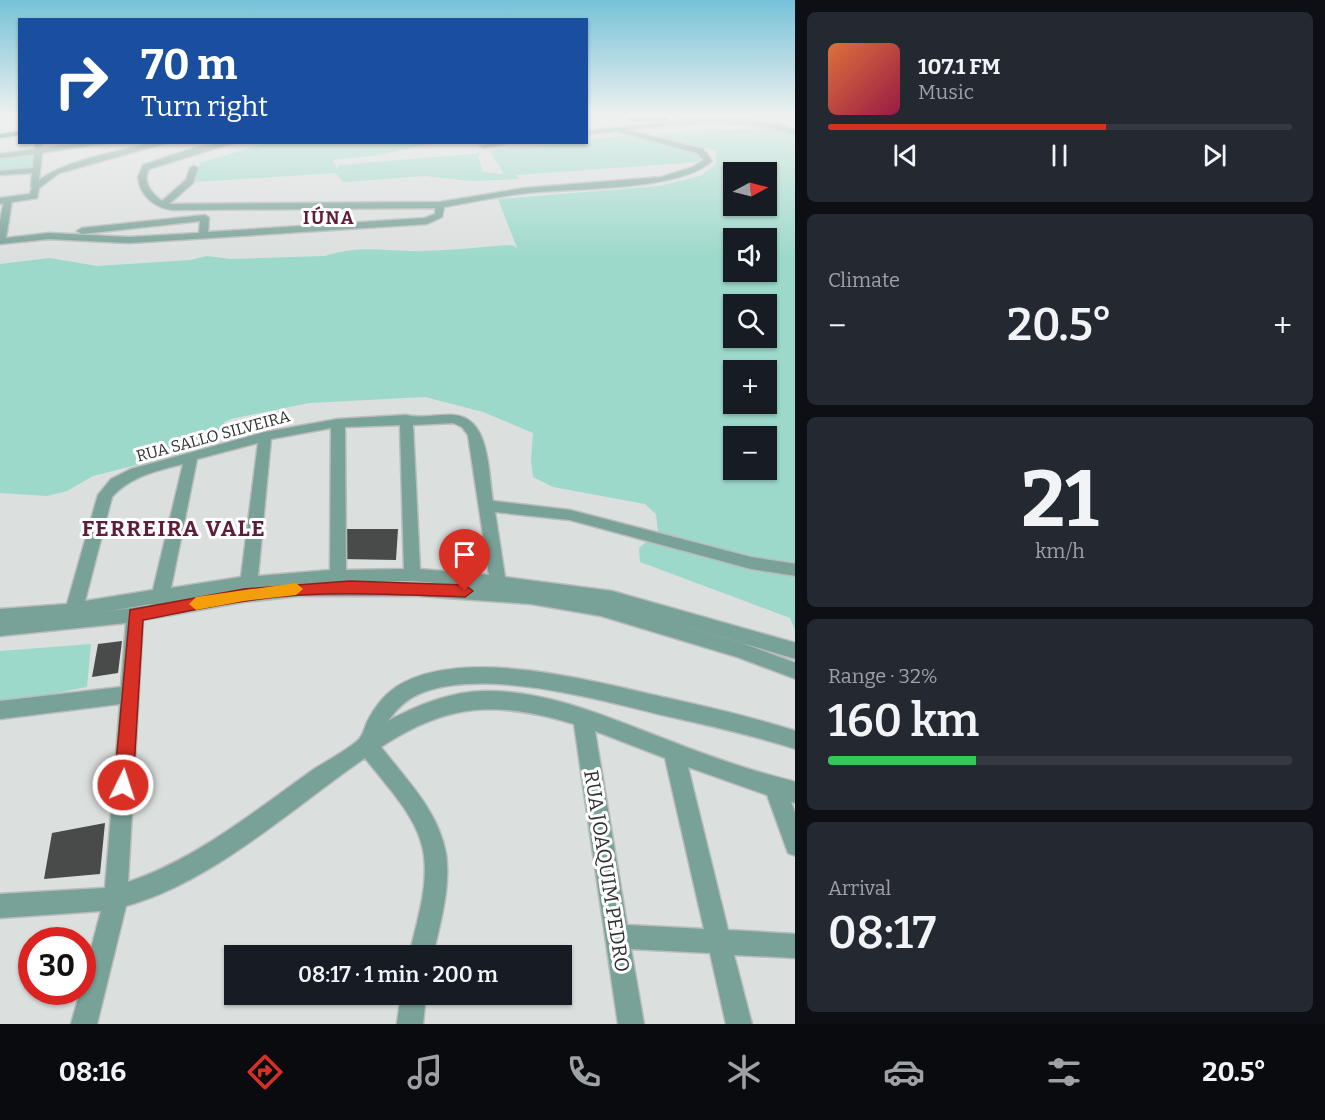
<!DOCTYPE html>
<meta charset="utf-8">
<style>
:root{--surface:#171b24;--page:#242831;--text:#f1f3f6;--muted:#9ea1a6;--line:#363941;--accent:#d93025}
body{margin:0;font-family:Bitter,serif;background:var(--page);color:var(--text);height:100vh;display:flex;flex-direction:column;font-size:22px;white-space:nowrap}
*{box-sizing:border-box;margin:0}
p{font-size:20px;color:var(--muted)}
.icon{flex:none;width:33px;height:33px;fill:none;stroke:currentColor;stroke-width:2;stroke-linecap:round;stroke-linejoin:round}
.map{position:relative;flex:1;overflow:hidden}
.side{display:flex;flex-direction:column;gap:12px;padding:12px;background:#0d0f14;width:530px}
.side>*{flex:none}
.banner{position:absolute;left:18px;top:18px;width:570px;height:126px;border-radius:0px;box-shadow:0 2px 4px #0004;background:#1a4fa0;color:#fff;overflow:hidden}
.needle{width:39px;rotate:83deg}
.tools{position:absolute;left:723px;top:162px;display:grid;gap:12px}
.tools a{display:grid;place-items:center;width:54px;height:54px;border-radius:0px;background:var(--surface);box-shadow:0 2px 4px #0004;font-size:30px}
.speed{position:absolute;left:18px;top:927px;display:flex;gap:12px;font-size:30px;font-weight:700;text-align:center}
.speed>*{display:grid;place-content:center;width:78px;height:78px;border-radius:50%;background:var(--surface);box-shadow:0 2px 4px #0004;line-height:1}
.speed .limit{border:9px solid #d22;background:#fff;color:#111}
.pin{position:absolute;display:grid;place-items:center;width:51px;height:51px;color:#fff;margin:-62px -26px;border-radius:50% 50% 50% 0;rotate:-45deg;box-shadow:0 0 6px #0007}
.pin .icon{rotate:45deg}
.me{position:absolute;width:66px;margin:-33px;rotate:4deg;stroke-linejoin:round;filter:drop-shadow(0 0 4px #0008)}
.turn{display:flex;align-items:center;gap:21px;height:126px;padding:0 24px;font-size:27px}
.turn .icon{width:78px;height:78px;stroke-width:2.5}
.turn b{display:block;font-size:42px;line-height:51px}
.big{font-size:45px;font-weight:600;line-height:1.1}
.side .card{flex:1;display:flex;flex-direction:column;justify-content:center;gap:9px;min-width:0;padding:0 21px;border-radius:9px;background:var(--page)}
.side .dial{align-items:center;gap:0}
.dial b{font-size:78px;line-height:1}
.song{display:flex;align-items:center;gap:18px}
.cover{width:72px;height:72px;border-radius:9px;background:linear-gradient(135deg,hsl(20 70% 55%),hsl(340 70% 35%))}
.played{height:6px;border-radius:3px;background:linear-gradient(90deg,var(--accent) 60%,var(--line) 60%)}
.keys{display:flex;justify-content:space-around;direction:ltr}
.heat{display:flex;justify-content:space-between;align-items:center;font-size:33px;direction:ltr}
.charge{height:9px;border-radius:4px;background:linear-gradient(90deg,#34c759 32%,var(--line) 0)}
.trip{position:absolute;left:224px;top:945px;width:348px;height:60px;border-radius:0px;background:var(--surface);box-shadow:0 2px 4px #0004;font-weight:600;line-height:60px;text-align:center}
.menu{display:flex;height:96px;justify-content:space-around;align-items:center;background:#090b0e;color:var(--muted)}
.menu .icon{width:42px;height:42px}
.menu .current{color:var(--accent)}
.menu b{font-size:27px;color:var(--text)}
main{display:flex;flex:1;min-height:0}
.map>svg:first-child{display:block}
.green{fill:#9cd9ca;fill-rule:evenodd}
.building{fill:#484b4a}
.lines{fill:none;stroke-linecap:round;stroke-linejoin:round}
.minor-casing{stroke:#b9bcbb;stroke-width:3}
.tertiary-casing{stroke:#b9bcbb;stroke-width:3}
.primary-casing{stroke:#b9bcbb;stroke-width:3}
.minor{fill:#78a197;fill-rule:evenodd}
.tertiary{fill:#78a197;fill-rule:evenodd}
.primary{fill:#006d5d;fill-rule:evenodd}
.route{fill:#d93025;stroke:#8d1f18;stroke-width:1.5}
.slow{fill:#f59e0b}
.labels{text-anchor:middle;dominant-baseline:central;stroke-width:6;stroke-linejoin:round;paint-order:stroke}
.street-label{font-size:16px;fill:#303131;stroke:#fff}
.far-district-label{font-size:18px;font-weight:bold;letter-spacing:1.5px;fill:#5f1d39;stroke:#fff}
.near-street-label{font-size:20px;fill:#303131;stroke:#fff}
.district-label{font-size:22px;font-weight:bold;letter-spacing:1.5px;fill:#5f1d39;stroke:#fff}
</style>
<main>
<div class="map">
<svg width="796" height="1024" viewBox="0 0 796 1024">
<rect width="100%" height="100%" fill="#dbdfde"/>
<!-- green -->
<path class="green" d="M781,127L795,136V630L790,618L640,562L639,548L658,532L656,514L645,504L553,487L533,477L531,461L533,433L483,412L425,397L309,403L231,419L225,422L207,447L93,476L67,491L47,496L0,493V264L50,258L97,266L191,260L207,256L231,259L325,256C357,246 378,250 409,251C443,252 478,247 512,245L517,248L498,199L659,186L700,176L716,164V151L652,135ZM734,172H766V206H734ZM734,238H766V272H734ZM734,304H766V338H734ZM734,370H766V404H734ZM734,436H766V470H734Z
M634,135L691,151L700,157V162L516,175L519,179L472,181L425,176L344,182L335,173L195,182L200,163L269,142L433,143L379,155L333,160L337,169L339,165L482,153L478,156L483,172L504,174L489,150L586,142L587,140Z
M34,153L32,169L0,172V158Z
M91,644L87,687L0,704V651Z"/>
<!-- building -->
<path class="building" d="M625,115H663L669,120L632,122Z
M343,529H398L396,560L342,559Z
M122,641L118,673L92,677L98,644Z
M105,823L100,874L44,879L52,833Z"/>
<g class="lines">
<!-- minor casing -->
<g class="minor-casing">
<path id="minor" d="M723,118L775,123L796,130V135C739,117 686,123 627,130L703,149L712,161C680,191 572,188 527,193C499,196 472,202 444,207L442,217L427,224L129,243L49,239L0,244V221L4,200L8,197L12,200L6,238L49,233L129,237L199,233L200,221L82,234L77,231L82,228L205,215L209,218L208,232L425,218L435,214V208L173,210C155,208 140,196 138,177L143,165C173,155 204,142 236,142L149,169C142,182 151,193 162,201L186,180L190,168L194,166L198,168L193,183L169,204L440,202L525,188L661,177L693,167L704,160L697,153L616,131L586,135V131L664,122Z
M35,142H43L42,148L86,142H110L42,153L38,189L31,187L32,173L0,175V171L33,168L34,154L0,158V154L35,149Z
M492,142H513L484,148L480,146Z
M406,415C421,419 438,414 453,415C491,417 488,474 493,501L570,510L751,557L796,564V576L751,569L570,520L495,512L505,577L612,591L796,643V659L609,604L739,642L796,663V679L737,657L601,616L531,604L418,596H299L244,602L143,620L128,882C197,859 256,810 314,769C325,762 353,747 360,738C363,734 365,727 367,722C374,708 383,696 396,687C461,645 592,681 663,697C708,707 752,717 796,731V749C752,735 707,725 662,715C597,699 482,667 419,694C406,699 396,710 388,721C417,705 450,692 484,691C547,690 607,717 665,739C708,756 751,771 796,782V803L791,802L796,815V856L788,853L767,795L688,767L728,930L796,934V958L734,955L752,1024H726L710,953L631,949L644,1024H618L574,724C497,701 449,702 381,747C406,779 439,812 446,854C451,887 440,923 433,956H409C417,920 432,878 421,842C412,811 384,783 365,758C292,808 213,882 126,906L97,1024H71L80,992H82V982L101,911L0,918V894L105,888L120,704L0,719V701L121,687L126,623L0,636V609L67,604L98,495L111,479L131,469L265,432L338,419ZM453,423L462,427L468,435L489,575L420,569L413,425ZM400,425L404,569L346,570L345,427ZM331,428L330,570L258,576L271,439ZM258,443L241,577L171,588L197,459ZM183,464L153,590L85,601L112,497C131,476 156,471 183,464ZM412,581L458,585L338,582ZM151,605L103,612L151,604ZM595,731L665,758L704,929L627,925Z
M401,994H426L423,1024H397Z"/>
</g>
<!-- tertiary casing -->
<g class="tertiary-casing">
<path id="tertiary" d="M156,142H170L59,173L39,188L37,198L0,204V198L30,194C34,165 130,149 156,142Z"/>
</g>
<!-- primary casing -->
<g class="primary-casing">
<path id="primary" d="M20,131V135L0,138V134Z"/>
</g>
<!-- minor -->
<use href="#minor" class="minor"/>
<!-- tertiary -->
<use href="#tertiary" class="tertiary"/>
<!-- primary -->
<use href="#primary" class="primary"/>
</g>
<!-- sky -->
<linearGradient id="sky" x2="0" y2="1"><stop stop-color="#76c2d8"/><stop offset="0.45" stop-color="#eff1f0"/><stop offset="1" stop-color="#eff1f0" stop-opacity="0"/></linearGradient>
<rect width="796" height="258" fill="url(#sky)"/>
<!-- route -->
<path class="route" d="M350,581L465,585L473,591L465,597C410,595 355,592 301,595C247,598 195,610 143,620L133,785L130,792L123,794L117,792L114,785L130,610L244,589Z"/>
<!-- slow -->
<path class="slow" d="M296,583L303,589L296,595L244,601L196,610L189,604L196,597Z"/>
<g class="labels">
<!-- street labels -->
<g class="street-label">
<text transform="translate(213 436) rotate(-15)">RUA SALLO SILVEIRA</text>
</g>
<!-- far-district labels -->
<g class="far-district-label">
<text x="329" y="218">IÚNA</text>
</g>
<!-- near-street labels -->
<g class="near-street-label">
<text transform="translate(607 871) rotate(81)">RUA JOAQUIM PEDRO</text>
</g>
<!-- district labels -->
<g class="district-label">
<text x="174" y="528">FERREIRA VALE</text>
</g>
</g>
</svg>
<div class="tools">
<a><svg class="needle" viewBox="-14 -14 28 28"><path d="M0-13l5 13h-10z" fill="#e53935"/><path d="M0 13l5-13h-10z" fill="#9ea1a6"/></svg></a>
<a><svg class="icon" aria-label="sound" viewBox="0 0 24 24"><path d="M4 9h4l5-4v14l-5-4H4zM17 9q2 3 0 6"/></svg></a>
<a><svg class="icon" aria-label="search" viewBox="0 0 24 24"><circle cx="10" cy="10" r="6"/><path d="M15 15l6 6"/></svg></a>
<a>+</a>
<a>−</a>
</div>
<div class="speed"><div class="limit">30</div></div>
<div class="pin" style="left:465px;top:591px;background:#d93025"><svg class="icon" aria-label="arrive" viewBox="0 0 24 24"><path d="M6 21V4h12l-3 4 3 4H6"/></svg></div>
<svg class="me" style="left:123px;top:785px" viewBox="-20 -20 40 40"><circle r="17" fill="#d93025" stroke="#fff" stroke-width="3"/><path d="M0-11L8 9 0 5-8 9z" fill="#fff"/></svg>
<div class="trip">08:17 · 1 min · 200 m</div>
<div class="banner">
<div class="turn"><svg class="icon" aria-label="right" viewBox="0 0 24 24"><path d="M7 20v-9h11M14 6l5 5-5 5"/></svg><div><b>70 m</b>Turn right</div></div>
</div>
</div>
<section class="side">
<div class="card">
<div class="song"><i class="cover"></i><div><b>107.1 FM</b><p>Music</p></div></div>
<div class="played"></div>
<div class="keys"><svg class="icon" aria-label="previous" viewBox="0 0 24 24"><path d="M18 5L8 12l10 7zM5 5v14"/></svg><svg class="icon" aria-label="pause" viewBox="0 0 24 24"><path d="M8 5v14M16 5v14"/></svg><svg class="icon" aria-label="next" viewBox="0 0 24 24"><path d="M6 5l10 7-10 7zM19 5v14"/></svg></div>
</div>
<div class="card"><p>Climate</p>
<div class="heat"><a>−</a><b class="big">20.5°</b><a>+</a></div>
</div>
<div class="card dial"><b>21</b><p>km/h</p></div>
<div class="card"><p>Range · 32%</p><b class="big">160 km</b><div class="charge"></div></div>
<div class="card"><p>Arrival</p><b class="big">08:17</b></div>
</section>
</main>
<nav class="menu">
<b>08:16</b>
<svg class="icon current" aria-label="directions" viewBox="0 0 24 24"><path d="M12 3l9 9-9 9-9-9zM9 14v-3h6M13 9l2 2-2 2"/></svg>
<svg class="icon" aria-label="music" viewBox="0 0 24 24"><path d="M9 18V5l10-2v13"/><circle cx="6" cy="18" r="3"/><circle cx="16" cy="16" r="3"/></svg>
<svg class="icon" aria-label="phone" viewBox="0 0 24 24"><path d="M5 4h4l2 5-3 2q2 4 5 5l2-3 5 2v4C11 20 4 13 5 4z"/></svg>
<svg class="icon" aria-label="climate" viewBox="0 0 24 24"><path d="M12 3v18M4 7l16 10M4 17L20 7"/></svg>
<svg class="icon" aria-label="car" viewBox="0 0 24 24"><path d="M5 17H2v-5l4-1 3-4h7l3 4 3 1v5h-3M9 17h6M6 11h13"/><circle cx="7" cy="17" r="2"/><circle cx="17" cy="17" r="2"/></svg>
<svg class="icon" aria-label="filters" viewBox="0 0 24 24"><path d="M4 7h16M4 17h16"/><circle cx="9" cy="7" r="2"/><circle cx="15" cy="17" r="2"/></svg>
<b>20.5°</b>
</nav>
